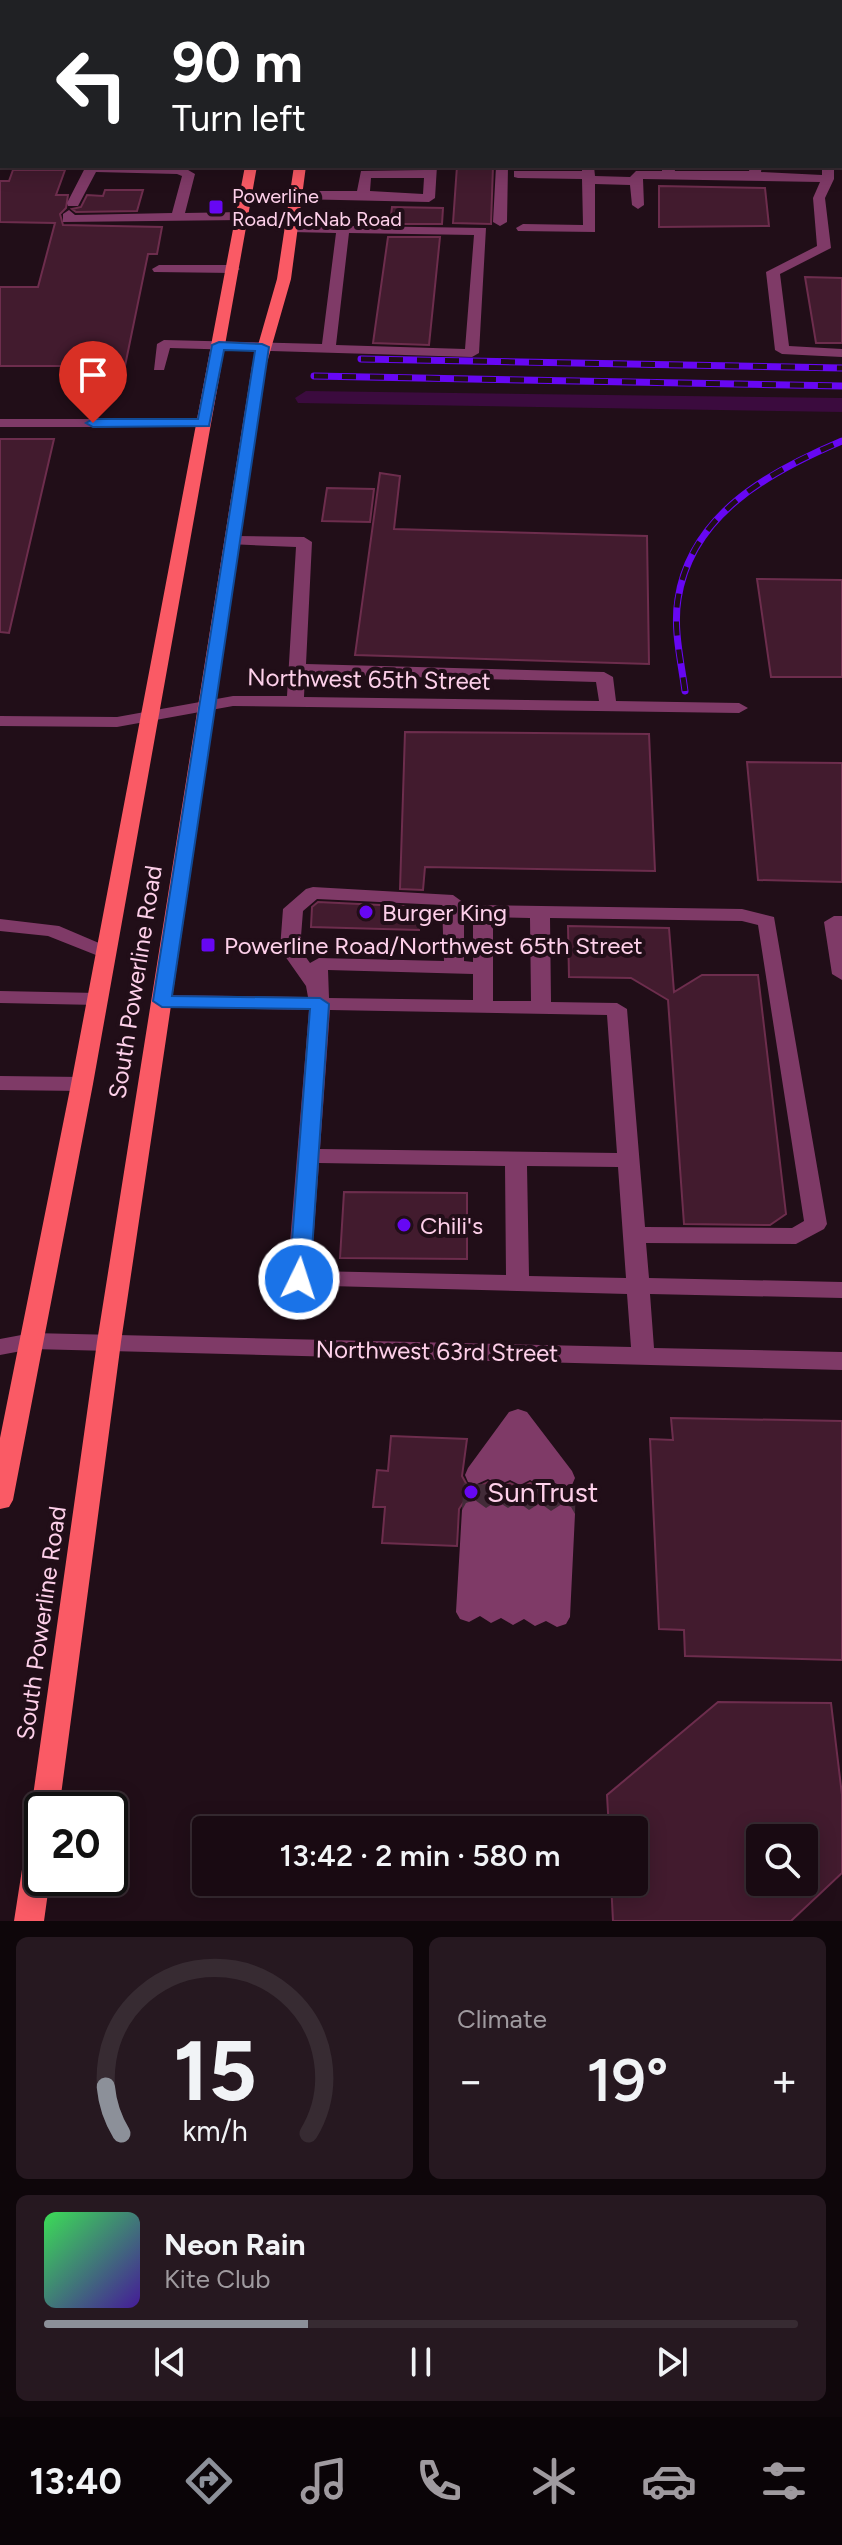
<!DOCTYPE html>
<meta charset="utf-8">
<style>
:root{--surface:#190a12;--page:#261820;--text:#f1f3f6;--muted:#9f9a9f;--line:#372b32;--accent:#8c9099}
body{margin:0;font-family:Figtree,sans-serif;background:var(--page);color:var(--text);height:100vh;display:flex;flex-direction:column;font-size:30px;white-space:nowrap}
*{box-sizing:border-box;margin:0}
p{font-size:26px;color:var(--muted)}
.icon{flex:none;width:44px;height:44px;fill:none;stroke:currentColor;stroke-width:2;stroke-linecap:round;stroke-linejoin:round}
.map{position:relative;height:1921px;overflow:hidden}
.sheet{display:flex;flex-direction:column;gap:16px;padding:16px;background:#0e060a;flex:1}
.sheet>*{flex:none}
.banner{position:absolute;left:0px;top:0px;width:842px;height:168px;box-shadow:0 4px 20px #0003,0 0 0 2px var(--line);background:#202124;color:#fff;overflow:hidden}
.tools{position:absolute;left:746px;top:1824px;display:grid;gap:16px}
.tools a{display:grid;place-items:center;width:72px;height:72px;border-radius:8px;background:var(--surface);box-shadow:0 4px 20px #0003,0 0 0 2px var(--line);font-size:40px}
.speed{position:absolute;left:24px;top:1792px;display:flex;gap:16px;font-size:40px;font-weight:700;text-align:center}
.speed>*{display:grid;place-content:center;width:104px;height:104px;border-radius:50%;background:var(--surface);box-shadow:0 4px 20px #0003,0 0 0 2px var(--line);line-height:1}
.speed .limit{border:4px solid #111;border-radius:12px;background:#fff;color:#111}
.pin{position:absolute;display:grid;place-items:center;width:68px;height:68px;color:#fff;margin:-82px -34px;border-radius:50% 50% 50% 0;rotate:-45deg;box-shadow:0 0 8px #0007}
.pin .icon{rotate:45deg}
.me{position:absolute;width:88px;margin:-44px;rotate:4deg;stroke-linejoin:round;filter:drop-shadow(0 0 6px #0008)}
.turn{display:flex;align-items:center;gap:28px;height:168px;padding:0 40px;font-size:36px}
.turn .icon{width:104px;height:104px;stroke-width:2.5}
.turn b{display:block;font-size:56px;line-height:68px}
.big{font-size:60px;font-weight:600;line-height:1.1}
.sheet .widget{flex:1;display:flex;flex-direction:column;justify-content:center;gap:12px;min-width:0;padding:0 28px;border-radius:12px;background:var(--page)}
.sheet .dial{align-items:center;gap:0}
.dial svg{height:208px;overflow:visible;fill:none;stroke:var(--line);stroke-width:7;stroke-linecap:round;text-anchor:middle}
.dial text{fill:var(--text);stroke:none}
.song{display:flex;align-items:center;gap:24px}
.cover{width:96px;height:96px;border-radius:12px;background:linear-gradient(135deg,hsl(130 70% 55%),hsl(260 70% 35%))}
.played{height:8px;border-radius:4px;background:linear-gradient(90deg,var(--accent) 35%,var(--line) 35%)}
.keys{display:flex;justify-content:space-around;direction:ltr}
.heat{display:flex;justify-content:space-between;align-items:center;font-size:44px;direction:ltr}
.sheet .tiles{flex:1;display:grid;gap:16px;grid-template-columns:1fr 1fr}
.widget:last-child{grid-column:span 2}
.trip{position:absolute;left:192px;top:1816px;width:456px;height:80px;border-radius:8px;background:var(--surface);box-shadow:0 4px 20px #0003,0 0 0 2px var(--line);font-weight:600;line-height:80px;text-align:center}
.tabs{display:flex;height:128px;justify-content:space-around;align-items:center;background:#0a0407;color:var(--muted)}
.tabs .icon{width:56px;height:56px}
.tabs .active{color:var(--accent)}
.tabs b{font-size:36px;color:var(--text)}
.map>svg:first-child{display:block}
.lines{fill:none;stroke-linecap:round;stroke-linejoin:round}
.canal{fill:#3b0b3e;fill-rule:evenodd}
.building{fill:#421b2e;stroke:#6d2d4d;stroke-width:2;fill-rule:evenodd}
.minor-tunnel{stroke:#422b38;stroke-width:26;stroke-dasharray:26 13;stroke-linecap:butt}
.minor{fill:#7f3a67;fill-rule:evenodd}
.major{fill:#fa5a65;fill-rule:evenodd}
.rail-casing{stroke:#6707f3;stroke-width:7}
.rail{stroke:#210e18;stroke-width:5;stroke-dasharray:14;stroke-linecap:butt}
.route{fill:#1a73e8;stroke:#114b97;stroke-width:2}
.poi-dot{fill:#6707f3;stroke:#210e18;stroke-width:3}
.labels{text-anchor:middle;dominant-baseline:central;stroke-width:8;stroke-linejoin:round;paint-order:stroke}
.far-poi-label{font-size:20px;fill:#fed0ea;stroke:#210e18;text-anchor:start}
.street-label{font-size:24px;fill:#fed0ea;stroke:#210e18}
.poi-label{font-size:24px;fill:#fed0ea;stroke:#210e18;text-anchor:start}
.near-poi-label{font-size:28px;fill:#fed0ea;stroke:#210e18;text-anchor:start}
</style>
<div class="map">
<svg width="842" height="1921" viewBox="0 0 842 1921">
<rect width="100%" height="100%" fill="#210e18"/>
<g class="lines">
<!-- canal -->
<path class="canal" d="M306,391L842,398V412L298,403L295,398Z"/>
</g>
<!-- building -->
<path class="building" d="M457,166H493L491,224L453,223Z
M13,170H65L56,195H68L66,208L60,214L63,225L162,227L157,254H148L125,366H0V287H38L55,223L0,222V181H9Z
M659,186L765,188L769,226L659,227Z
M105,190H143L137,211L76,212L72,209L81,207L87,195L103,196Z
M392,207L443,208L442,224H390Z
M388,237H440L429,345L373,343Z
M805,277L842,278V343H816Z
M0,439H54L9,633L0,632Z
M380,473L400,476L394,529L647,536L649,664L355,655Z
M327,488L374,489L370,522L322,521Z
M757,579L842,580V677H771Z
M405,732L649,734L655,871L425,867L423,890L400,889Z
M747,762L842,763V882L758,880Z
M318,902L421,907L419,930L311,927L312,907Z
M568,926L669,928L674,992L702,975H758L786,1214L770,1225L684,1224L668,1000L631,978L569,977Z
M344,1192L467,1193V1259L340,1258Z
M671,1418L842,1421V1660L685,1656L684,1630L659,1629L650,1439L673,1440Z
M391,1436L467,1439L462,1476L467,1485L478,1487L488,1482L500,1488L510,1483L521,1488L530,1483L542,1489L551,1484L567,1489V1503L560,1501L551,1507L540,1500L529,1506L520,1500L508,1504L495,1498L486,1504L474,1497L465,1500L459,1509L457,1546L382,1543L385,1507H373L377,1470L388,1471Z
M718,1702L831,1703L842,1795V1873L791,1921H613L611,1882H634V1830H609L607,1795ZM760,1838H804V1882H760Z"/>
<g class="lines">
<!-- minor-tunnel -->
<path class="minor-tunnel" d="M475,1510L477,1475
M497,1511L499,1476
M518,1512L520,1476
M540,1513L541,1477
M562,1514L563,1478"/>
<!-- minor -->
<path class="minor" d="M376,0H386V2H376Z
M424,0H434V2H424Z
M459,0H469V2H459Z
M578,0H591L592,2H579Z
M699,0H716L717,2H700Z
M0,49H2V55H0Z
M0,68H2V75H0Z
M2,120V134L0,135V121Z
M86,166L183,167L195,174L185,213L243,212L249,216L243,220L63,222V214L69,210L75,215L172,213L182,176L177,174L96,172L78,206H68L67,203Z
M425,166H437L435,198L429,202L295,199L289,195L295,191H357L361,171L424,170ZM371,178H424L423,194L370,191Z
M496,166H508L507,222L500,226L493,222Z
M582,166H594L595,176L630,177L636,171H662V166H674L675,171H749L750,166H762L761,172L822,175V166H834V179L825,198L831,248L780,274L789,346L842,349V357L782,354L775,350L766,272L817,246L813,198L820,182L643,179L644,205L638,209L632,205L630,185L595,184V232L518,231L516,228L523,224L583,225L582,179L518,178L514,177V171H582Z
M286,225L486,228L479,353L472,357L170,348L164,370H154L157,344L164,340L322,344L336,233L291,232L286,231ZM349,233L474,235L465,349L336,345Z
M159,265H233L240,269L233,273L154,272L152,269Z
M0,419H204L211,423L204,427H0Z
M234,536L304,537L312,542L306,664L604,672L613,677L616,701L739,703L748,708L739,713L233,706L117,727L0,726V716L117,717L233,696H287L296,547L228,544V538ZM305,674L596,682L599,701L304,697Z
M313,887L453,895L464,903V961L473,962V911L483,905L742,909L774,917L827,1224L824,1229L796,1244L646,1243L649,1278L842,1282V1298L650,1294L654,1348L842,1352V1370L32,1349L0,1355V1339L32,1333L631,1347L627,1294L291,1285L287,1279L309,1010L162,1007L152,1001L162,995L308,997L306,986L280,949L283,909L306,889ZM317,899L442,905L444,961L319,958L310,963L300,949L303,911ZM493,917L530,918L531,1001H493ZM550,918L742,921L758,925L804,1221L792,1228L645,1227L627,1009L617,1003L551,1002ZM328,970L473,974V1000L329,998ZM330,1010L607,1015L617,1153L320,1149ZM319,1163L505,1166L506,1275L311,1271ZM527,1166L618,1167L626,1278L529,1276Z
M834,916H842V980L832,974L824,922Z
M0,919L59,926L113,949L116,953L106,959L48,936L0,931Z
M0,991L98,993L108,999L98,1005L0,1003Z
M0,1076L82,1077L93,1084L82,1091L0,1090Z
M518,1409L527,1412L572,1471L575,1478L572,1485L563,1487L551,1481L541,1486L530,1480L520,1485L510,1480L499,1485L488,1479L477,1484L468,1482L465,1475L468,1468L509,1412Z
M475,1500L486,1508L497,1501L508,1508L518,1502L529,1510L540,1503L551,1511L562,1504L571,1507L575,1514L570,1617L566,1624L557,1627L546,1621L535,1626L524,1619L513,1625L501,1618L491,1623L480,1616L469,1622L460,1619L456,1612L462,1510L466,1503Z"/>
<!-- major -->
<path class="major" d="M270,0H282L283,2H271Z
M312,0H322V2H312Z
M0,133H2V141H0Z
M840,140H842V148H840Z
M0,148H2V156H0Z
M840,157H842V165H840Z
M245,166H257L93,1084L13,1500L9,1507L0,1509V1438L71,1084Z
M294,166H306L291,279L266,366L121,1342L59,1810H42V1878H50L44,1921H14L28,1831L32,1823L39,1820L31,1810L97,1342L252,366L277,279Z"/>
<!-- rail casing -->
<g class="rail-casing">
<path id="rail" d="M361,359L842,368
M314,376L842,386
M685,691C681,661 673,629 678,599C691,514 769,472 842,441"/>
</g>
<!-- rail -->
<use href="#rail" class="rail"/>
</g>
<!-- route -->
<path class="route" d="M219,342L262,344L269,347L172,996L320,998L329,1004L310,1279L299,1286L289,1279L310,1009L162,1007L153,1001L255,351L224,350L209,426L93,427L86,423L93,419H198L212,345Z"/>
<!-- markers -->
<g class="poi-dot">
<rect x="208" y="199" width="16" height="16" rx="4"/>
<circle cx="366" cy="912" r="8"/>
<rect x="200" y="937" width="16" height="16" rx="4"/>
<circle cx="404" cy="1225" r="8"/>
<circle cx="471" cy="1492" r="8"/>
</g>
<g class="labels">
<!-- far-poi labels -->
<g class="far-poi-label">
<text x="232" y="196">Powerline<tspan x="232" dy="23">Road/McNab Road</tspan></text>
</g>
<!-- street labels -->
<g class="street-label">
<text transform="translate(369 679) rotate(1)">Northwest 65th Street</text>
<text transform="translate(135 982) rotate(-81)">South Powerline Road</text>
<text transform="translate(437 1351) rotate(1)">Northwest 63rd Street</text>
<text transform="translate(41 1623) rotate(-82)">South Powerline Road</text>
</g>
<!-- poi labels -->
<g class="poi-label">
<text x="382" y="912">Burger King</text>
<text x="224" y="945">Powerline Road/Northwest 65th Street</text>
<text x="420" y="1225">Chili's</text>
</g>
<!-- near-poi labels -->
<g class="near-poi-label">
<text x="487" y="1492">SunTrust</text>
</g>
</g>
</svg>
<div class="tools">
<a><svg class="icon" aria-label="search" viewBox="0 0 24 24"><circle cx="10" cy="10" r="6"/><path d="M15 15l6 6"/></svg></a>
</div>
<div class="speed"><div class="limit">20</div></div>
<div class="pin" style="left:93px;top:423px;background:#d93025"><svg class="icon" aria-label="arrive" viewBox="0 0 24 24"><path d="M6 21V4h12l-3 4 3 4H6"/></svg></div>
<svg class="me" style="left:299px;top:1279px" viewBox="-20 -20 40 40"><circle r="17" fill="#1a73e8" stroke="#fff" stroke-width="3"/><path d="M0-11L8 9 0 5-8 9z" fill="#fff"/></svg>
<div class="trip">13:42 · 2 min · 580 m</div>
<div class="banner">
<div class="turn"><svg class="icon" aria-label="left" viewBox="0 0 24 24"><path d="M17 20v-9H6M10 6l-5 5 5 5"/></svg><div><b>90 m</b>Turn left</div></div>
</div>
</div>
<section class="sheet">
<div class="tiles">
<div class="widget dial"><svg viewBox="0 0 100 80">
<path d="M14 69A42 42 0 1 1 86 69"/>
<path d="M14 69A42 42 0 0 1 8 51" stroke="#8c9099"/>
<text x="50" y="56" font-size="32" font-weight="700">15</text>
<text x="50" y="72" font-size="11">km/h</text>
</svg></div>
<div class="widget"><p>Climate</p>
<div class="heat"><a>−</a><b class="big">19°</b><a>+</a></div>
</div>
<div class="widget">
<div class="song"><i class="cover"></i><div><b>Neon Rain</b><p>Kite Club</p></div></div>
<div class="played"></div>
<div class="keys"><svg class="icon" aria-label="previous" viewBox="0 0 24 24"><path d="M18 5L8 12l10 7zM5 5v14"/></svg><svg class="icon" aria-label="pause" viewBox="0 0 24 24"><path d="M8 5v14M16 5v14"/></svg><svg class="icon" aria-label="next" viewBox="0 0 24 24"><path d="M6 5l10 7-10 7zM19 5v14"/></svg></div>
</div>
</div>
</section>
<nav class="tabs">
<b>13:40</b>
<svg class="icon active" aria-label="directions" viewBox="0 0 24 24"><path d="M12 3l9 9-9 9-9-9zM9 14v-3h6M13 9l2 2-2 2"/></svg>
<svg class="icon" aria-label="music" viewBox="0 0 24 24"><path d="M9 18V5l10-2v13"/><circle cx="6" cy="18" r="3"/><circle cx="16" cy="16" r="3"/></svg>
<svg class="icon" aria-label="phone" viewBox="0 0 24 24"><path d="M5 4h4l2 5-3 2q2 4 5 5l2-3 5 2v4C11 20 4 13 5 4z"/></svg>
<svg class="icon" aria-label="climate" viewBox="0 0 24 24"><path d="M12 3v18M4 7l16 10M4 17L20 7"/></svg>
<svg class="icon" aria-label="car" viewBox="0 0 24 24"><path d="M5 17H2v-5l4-1 3-4h7l3 4 3 1v5h-3M9 17h6M6 11h13"/><circle cx="7" cy="17" r="2"/><circle cx="17" cy="17" r="2"/></svg>
<svg class="icon" aria-label="filters" viewBox="0 0 24 24"><path d="M4 7h16M4 17h16"/><circle cx="9" cy="7" r="2"/><circle cx="15" cy="17" r="2"/></svg>
</nav>
